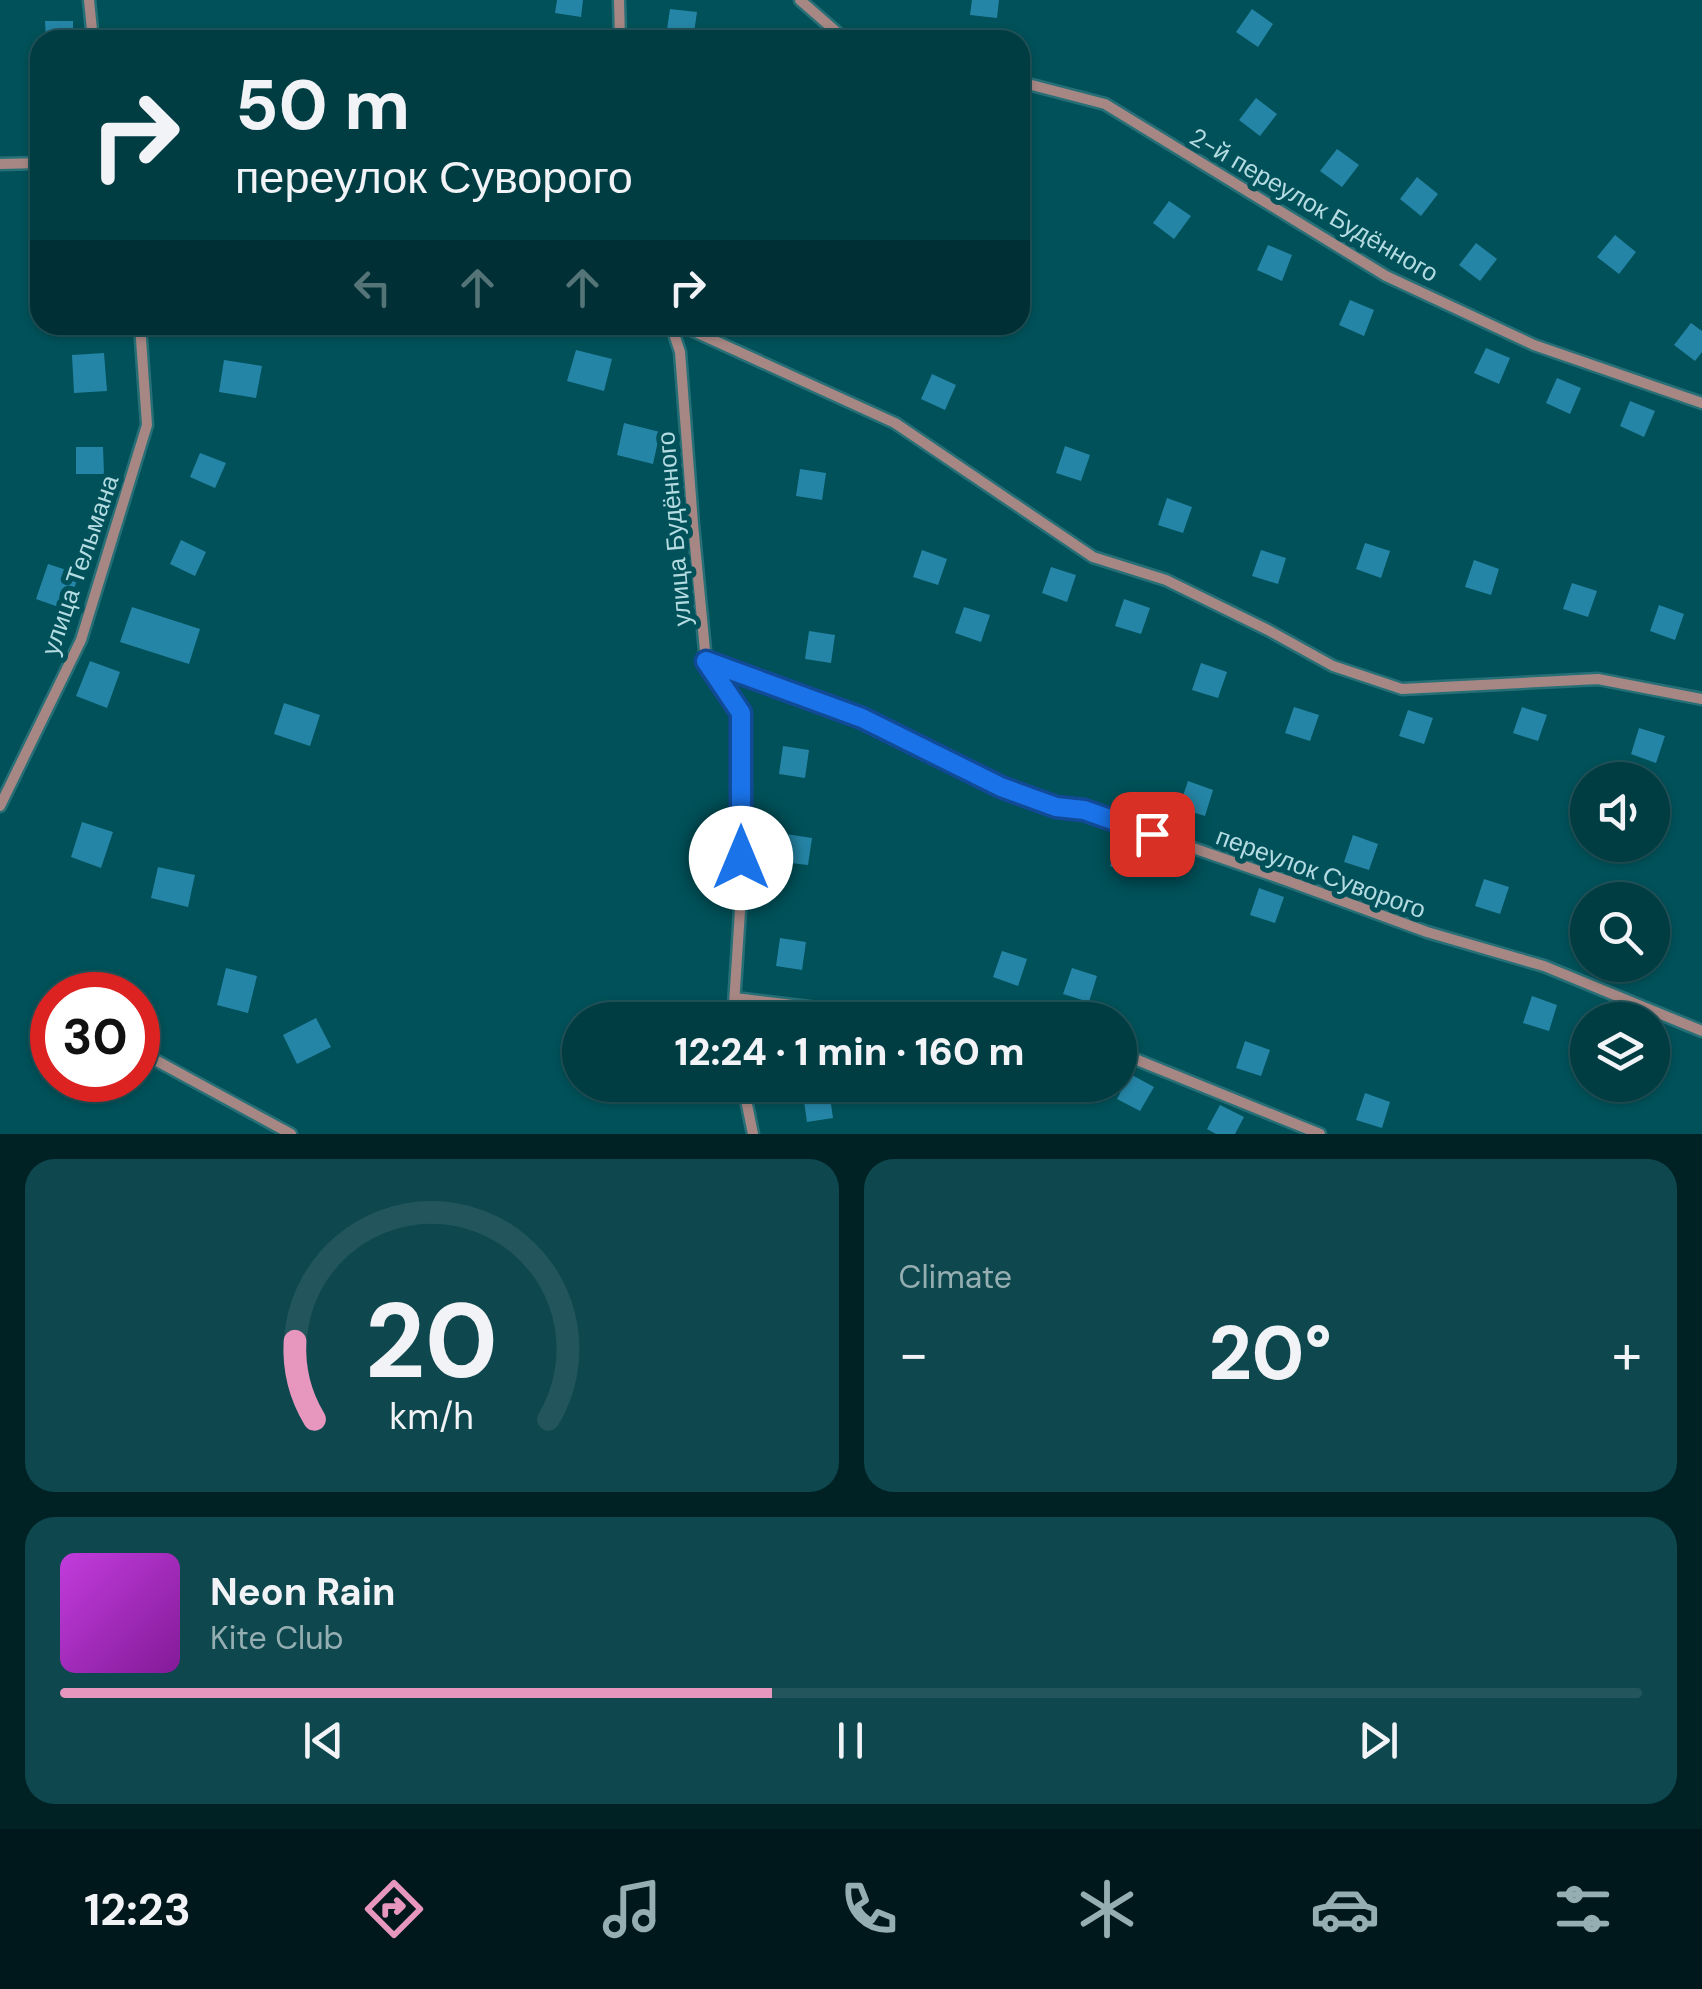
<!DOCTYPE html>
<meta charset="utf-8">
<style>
:root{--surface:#003d43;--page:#0e484e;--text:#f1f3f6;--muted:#95aeb2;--line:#22565c;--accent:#e797bd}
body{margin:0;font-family:"DM Sans",sans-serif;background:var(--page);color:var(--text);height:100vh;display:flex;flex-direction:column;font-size:38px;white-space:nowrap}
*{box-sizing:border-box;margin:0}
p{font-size:32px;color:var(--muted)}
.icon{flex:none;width:55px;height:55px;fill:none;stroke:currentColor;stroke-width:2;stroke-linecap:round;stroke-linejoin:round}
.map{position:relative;height:1134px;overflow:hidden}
.drawer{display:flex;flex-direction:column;gap:25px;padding:25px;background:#002225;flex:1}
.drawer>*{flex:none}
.hud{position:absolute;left:30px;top:30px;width:1000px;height:305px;border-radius:30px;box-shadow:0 2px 8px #0004,0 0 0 2px var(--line);background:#003d43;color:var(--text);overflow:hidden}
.tools{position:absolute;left:1570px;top:762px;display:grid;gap:20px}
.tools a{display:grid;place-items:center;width:100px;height:100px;border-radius:50%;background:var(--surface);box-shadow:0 2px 8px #0004,0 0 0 2px var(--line);font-size:50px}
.speed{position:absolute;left:30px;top:972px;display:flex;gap:20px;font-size:50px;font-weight:700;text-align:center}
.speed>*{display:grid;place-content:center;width:130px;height:130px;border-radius:50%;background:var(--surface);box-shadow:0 2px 8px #0004,0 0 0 2px var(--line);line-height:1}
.speed .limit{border:15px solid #d22;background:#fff;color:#111}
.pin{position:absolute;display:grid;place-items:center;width:85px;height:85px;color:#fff;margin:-42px;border-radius:20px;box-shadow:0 5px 15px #0006}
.me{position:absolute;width:110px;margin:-55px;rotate:0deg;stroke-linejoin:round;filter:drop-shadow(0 0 8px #0008)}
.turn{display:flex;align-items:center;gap:35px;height:210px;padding:0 40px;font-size:45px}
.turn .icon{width:130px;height:130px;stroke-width:2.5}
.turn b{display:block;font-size:70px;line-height:85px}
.lanes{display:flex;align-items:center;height:95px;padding:0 40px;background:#0003;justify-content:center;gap:50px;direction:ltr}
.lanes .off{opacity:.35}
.big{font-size:75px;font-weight:800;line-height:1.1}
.drawer .widget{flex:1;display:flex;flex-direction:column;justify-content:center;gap:15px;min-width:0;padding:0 35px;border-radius:30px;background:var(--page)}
.drawer .dial{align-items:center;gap:0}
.dial svg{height:260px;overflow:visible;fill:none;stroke:var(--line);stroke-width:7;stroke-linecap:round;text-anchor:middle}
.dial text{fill:var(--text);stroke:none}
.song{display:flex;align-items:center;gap:30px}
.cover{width:120px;height:120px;border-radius:15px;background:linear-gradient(135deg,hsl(290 70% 55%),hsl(290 70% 35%))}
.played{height:10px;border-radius:5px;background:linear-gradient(90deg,var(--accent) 45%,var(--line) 45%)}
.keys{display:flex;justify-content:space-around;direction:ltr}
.heat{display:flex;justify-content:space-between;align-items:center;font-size:55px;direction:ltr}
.drawer .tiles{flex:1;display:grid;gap:25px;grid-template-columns:1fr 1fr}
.widget:last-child{grid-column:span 2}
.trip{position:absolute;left:562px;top:1002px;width:575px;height:100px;border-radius:50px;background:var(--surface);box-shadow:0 2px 8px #0004,0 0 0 2px var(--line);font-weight:800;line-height:100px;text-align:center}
.tabs{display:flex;height:160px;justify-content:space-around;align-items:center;background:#00181b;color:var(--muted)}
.tabs .icon{width:70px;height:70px}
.tabs .selected{color:var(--accent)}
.tabs b{font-size:45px;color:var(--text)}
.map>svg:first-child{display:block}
.building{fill:#2585a6}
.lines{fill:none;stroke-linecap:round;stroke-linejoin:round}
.street-casing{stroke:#276f77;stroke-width:15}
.street{stroke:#a68783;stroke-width:10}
.route-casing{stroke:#114b97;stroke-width:25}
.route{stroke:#1a73e8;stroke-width:18}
.labels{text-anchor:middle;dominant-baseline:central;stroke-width:10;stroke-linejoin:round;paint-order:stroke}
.street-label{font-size:25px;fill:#b3dbe1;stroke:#005159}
</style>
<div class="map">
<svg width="1702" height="1134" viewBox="0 0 1702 1134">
<rect width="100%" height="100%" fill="#005159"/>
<!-- building -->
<path class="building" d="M557,0H583L581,17L555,13Z
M972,0H999L997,18L970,15Z
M670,9L697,12L693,40L666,36Z
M1252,9L1273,24L1258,47L1236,32Z
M45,21H73V40H46Z
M1256,98L1277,114L1260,136L1239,120Z
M1337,149L1359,165L1342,187L1320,171Z
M1417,177L1438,194L1421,216L1400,199Z
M1169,201L1191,216L1174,239L1153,223Z
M1615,235L1636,252L1619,274L1597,257Z
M1476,243L1497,259L1480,281L1459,265Z
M1268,245L1292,255L1282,281L1257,270Z
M1350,300L1374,310L1364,336L1339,325Z
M1691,323L1702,331V352L1695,361L1674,345Z
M1486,348L1510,358L1499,384L1474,373Z
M576,350L612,359L604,391L567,381Z
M104,353L107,391L74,393L72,355Z
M224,360L262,366L256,398L219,392Z
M932,374L956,385L945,410L921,399Z
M1557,378L1581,388L1570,414L1546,403Z
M1630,401L1655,411L1644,437L1620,426Z
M624,423L660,432L653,464L617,455Z
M1065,446L1090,455L1081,481L1056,473Z
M76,447H103L104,474H76Z
M200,453L226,463L215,488L190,477Z
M800,469L826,473L822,500L796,496Z
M1167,498L1192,507L1183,533L1158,525Z
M181,540L206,552L195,576L170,564Z
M1365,543L1390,551L1381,578L1356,569Z
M922,550L947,559L938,585L913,577Z
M1261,550L1286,558L1278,584L1252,576Z
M1474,560L1499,569L1491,595L1465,587Z
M48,564L79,574L67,610L36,599Z
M1051,567L1076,575L1067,602L1042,593Z
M1572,583L1597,591L1588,617L1563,609Z
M1124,599L1150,608L1141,634L1115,626Z
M1659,605L1684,614L1675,640L1650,631Z
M132,607L200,629L189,664L120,642Z
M964,607L990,615L981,642L955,633Z
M809,631L835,635L831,663L805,659Z
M90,661L120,672L107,708L76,696Z
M1201,663L1227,672L1218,698L1192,690Z
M284,703L320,715L310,746L274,734Z
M1294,707L1319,715L1310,741L1285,733Z
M1522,707L1547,715L1538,741L1513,733Z
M1408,710L1433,718L1424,744L1399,736Z
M1639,728L1665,736L1656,763L1631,754Z
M783,746L809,750L805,778L779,774Z
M1188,781L1213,790L1205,816L1179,808Z
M82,822L113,832L101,868L71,857Z
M786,834L812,838L808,865L782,862Z
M1353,835L1378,844L1369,870L1344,862Z
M1119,840L1144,848L1135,874L1110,866Z
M158,867L195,875L188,907L151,898Z
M1484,879L1509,887L1500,914L1475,906Z
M1259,888L1284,897L1275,923L1250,915Z
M780,938L806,942L802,970L776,966Z
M1002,951L1027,959L1018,986L993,977Z
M226,968L257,976L248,1013L217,1005Z
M1072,968L1097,976L1089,1002L1063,994Z
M1532,996L1557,1005L1549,1031L1523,1023Z
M316,1018L331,1047L297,1064L283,1035Z
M1245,1041L1270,1050L1261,1076L1236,1068Z
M1130,1074L1154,1087L1140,1111L1117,1099Z
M829,1090L833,1118L807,1122L803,1094Z
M1365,1093L1390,1102L1382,1128L1356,1120Z
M1220,1105L1244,1117L1235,1134H1216L1207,1129Z"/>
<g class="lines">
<!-- street casing -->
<g class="street-casing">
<path id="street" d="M89,0L93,40
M619,0L620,40
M800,0L840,35L859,40
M1020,82L1105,104L1386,276L1534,345L1702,403
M0,164L40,163
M671,325L680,352L693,524L706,661L741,713V895L733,1020
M680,325L895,423L1093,557L1166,580L1268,630L1333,666L1402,689L1598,679L1702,699
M706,661C759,680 814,696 865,719C936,752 1005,800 1084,810L1288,881L1427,932L1544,966L1702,1031
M0,806L81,640L147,425L140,325
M735,998L917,1020
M1120,1053L1320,1134
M146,1055L291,1134
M743,1085L753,1134"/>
</g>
<!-- street -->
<use href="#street" class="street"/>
</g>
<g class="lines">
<!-- route casing -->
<g class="route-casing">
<path id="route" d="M741,858V713L706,661L862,718L1001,787L1056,807L1084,810L1152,834"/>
</g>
<!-- route -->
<use href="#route" class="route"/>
</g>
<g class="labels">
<!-- street labels -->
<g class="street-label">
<text transform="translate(1314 205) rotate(30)">2-й переулок Будённого</text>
<text transform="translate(674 529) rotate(-95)">улица Будённого</text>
<text transform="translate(80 565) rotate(-71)">улица Тельмана</text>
<text transform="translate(1321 873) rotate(20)">переулок Суворого</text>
</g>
</g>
</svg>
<div class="tools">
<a><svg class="icon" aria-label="sound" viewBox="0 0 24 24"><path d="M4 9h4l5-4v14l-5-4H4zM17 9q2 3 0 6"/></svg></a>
<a><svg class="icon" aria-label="search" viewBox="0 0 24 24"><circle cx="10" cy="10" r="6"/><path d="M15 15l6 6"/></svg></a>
<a><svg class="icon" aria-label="layers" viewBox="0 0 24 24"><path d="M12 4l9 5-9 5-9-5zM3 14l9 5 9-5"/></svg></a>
</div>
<div class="speed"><div class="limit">30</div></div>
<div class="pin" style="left:1152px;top:834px;background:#d93025"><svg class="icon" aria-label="arrive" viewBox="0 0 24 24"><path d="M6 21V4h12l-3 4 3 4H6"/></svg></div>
<svg class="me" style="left:741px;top:858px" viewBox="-20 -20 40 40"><circle r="19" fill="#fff"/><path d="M0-13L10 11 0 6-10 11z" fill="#1a73e8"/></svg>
<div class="trip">12:24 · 1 min · 160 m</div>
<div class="hud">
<div class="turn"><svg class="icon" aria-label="right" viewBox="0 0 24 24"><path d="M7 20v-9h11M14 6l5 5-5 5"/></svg><div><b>50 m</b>переулок Суворого</div></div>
<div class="lanes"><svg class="icon off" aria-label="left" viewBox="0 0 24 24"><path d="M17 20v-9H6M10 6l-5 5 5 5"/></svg><svg class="icon off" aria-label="ahead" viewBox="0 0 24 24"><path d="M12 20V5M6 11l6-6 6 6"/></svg><svg class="icon off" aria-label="ahead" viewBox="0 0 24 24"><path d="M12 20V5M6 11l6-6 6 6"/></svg><svg class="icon" aria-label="right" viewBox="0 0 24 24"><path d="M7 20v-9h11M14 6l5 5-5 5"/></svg></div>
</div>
</div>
<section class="drawer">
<div class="tiles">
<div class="widget dial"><svg viewBox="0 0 100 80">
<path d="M14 69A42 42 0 1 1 86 69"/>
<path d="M14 69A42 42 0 0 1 8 45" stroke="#e797bd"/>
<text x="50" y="56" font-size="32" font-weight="700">20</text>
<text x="50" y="72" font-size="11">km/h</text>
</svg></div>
<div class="widget"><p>Climate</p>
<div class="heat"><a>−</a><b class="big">20°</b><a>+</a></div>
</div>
<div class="widget">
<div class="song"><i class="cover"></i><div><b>Neon Rain</b><p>Kite Club</p></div></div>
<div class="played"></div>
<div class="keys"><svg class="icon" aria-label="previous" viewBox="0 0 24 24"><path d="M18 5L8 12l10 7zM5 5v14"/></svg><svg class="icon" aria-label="pause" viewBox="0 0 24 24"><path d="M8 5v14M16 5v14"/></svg><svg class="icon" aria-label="next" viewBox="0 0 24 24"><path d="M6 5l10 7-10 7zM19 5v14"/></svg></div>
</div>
</div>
</section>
<nav class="tabs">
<b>12:23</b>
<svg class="icon selected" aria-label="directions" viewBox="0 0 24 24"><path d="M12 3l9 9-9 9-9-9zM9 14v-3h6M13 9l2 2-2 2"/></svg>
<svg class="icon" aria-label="music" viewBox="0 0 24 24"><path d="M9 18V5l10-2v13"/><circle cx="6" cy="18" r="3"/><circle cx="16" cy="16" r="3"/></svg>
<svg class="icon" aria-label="phone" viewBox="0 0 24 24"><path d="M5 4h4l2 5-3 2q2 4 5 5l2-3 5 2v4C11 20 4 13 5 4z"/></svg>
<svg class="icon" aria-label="climate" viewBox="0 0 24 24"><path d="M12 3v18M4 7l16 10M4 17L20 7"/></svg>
<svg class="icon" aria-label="car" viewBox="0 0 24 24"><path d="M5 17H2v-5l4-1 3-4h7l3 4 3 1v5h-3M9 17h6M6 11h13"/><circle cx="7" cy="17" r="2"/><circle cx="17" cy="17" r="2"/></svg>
<svg class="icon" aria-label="filters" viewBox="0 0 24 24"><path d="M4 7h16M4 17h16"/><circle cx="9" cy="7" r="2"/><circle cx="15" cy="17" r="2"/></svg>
</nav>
